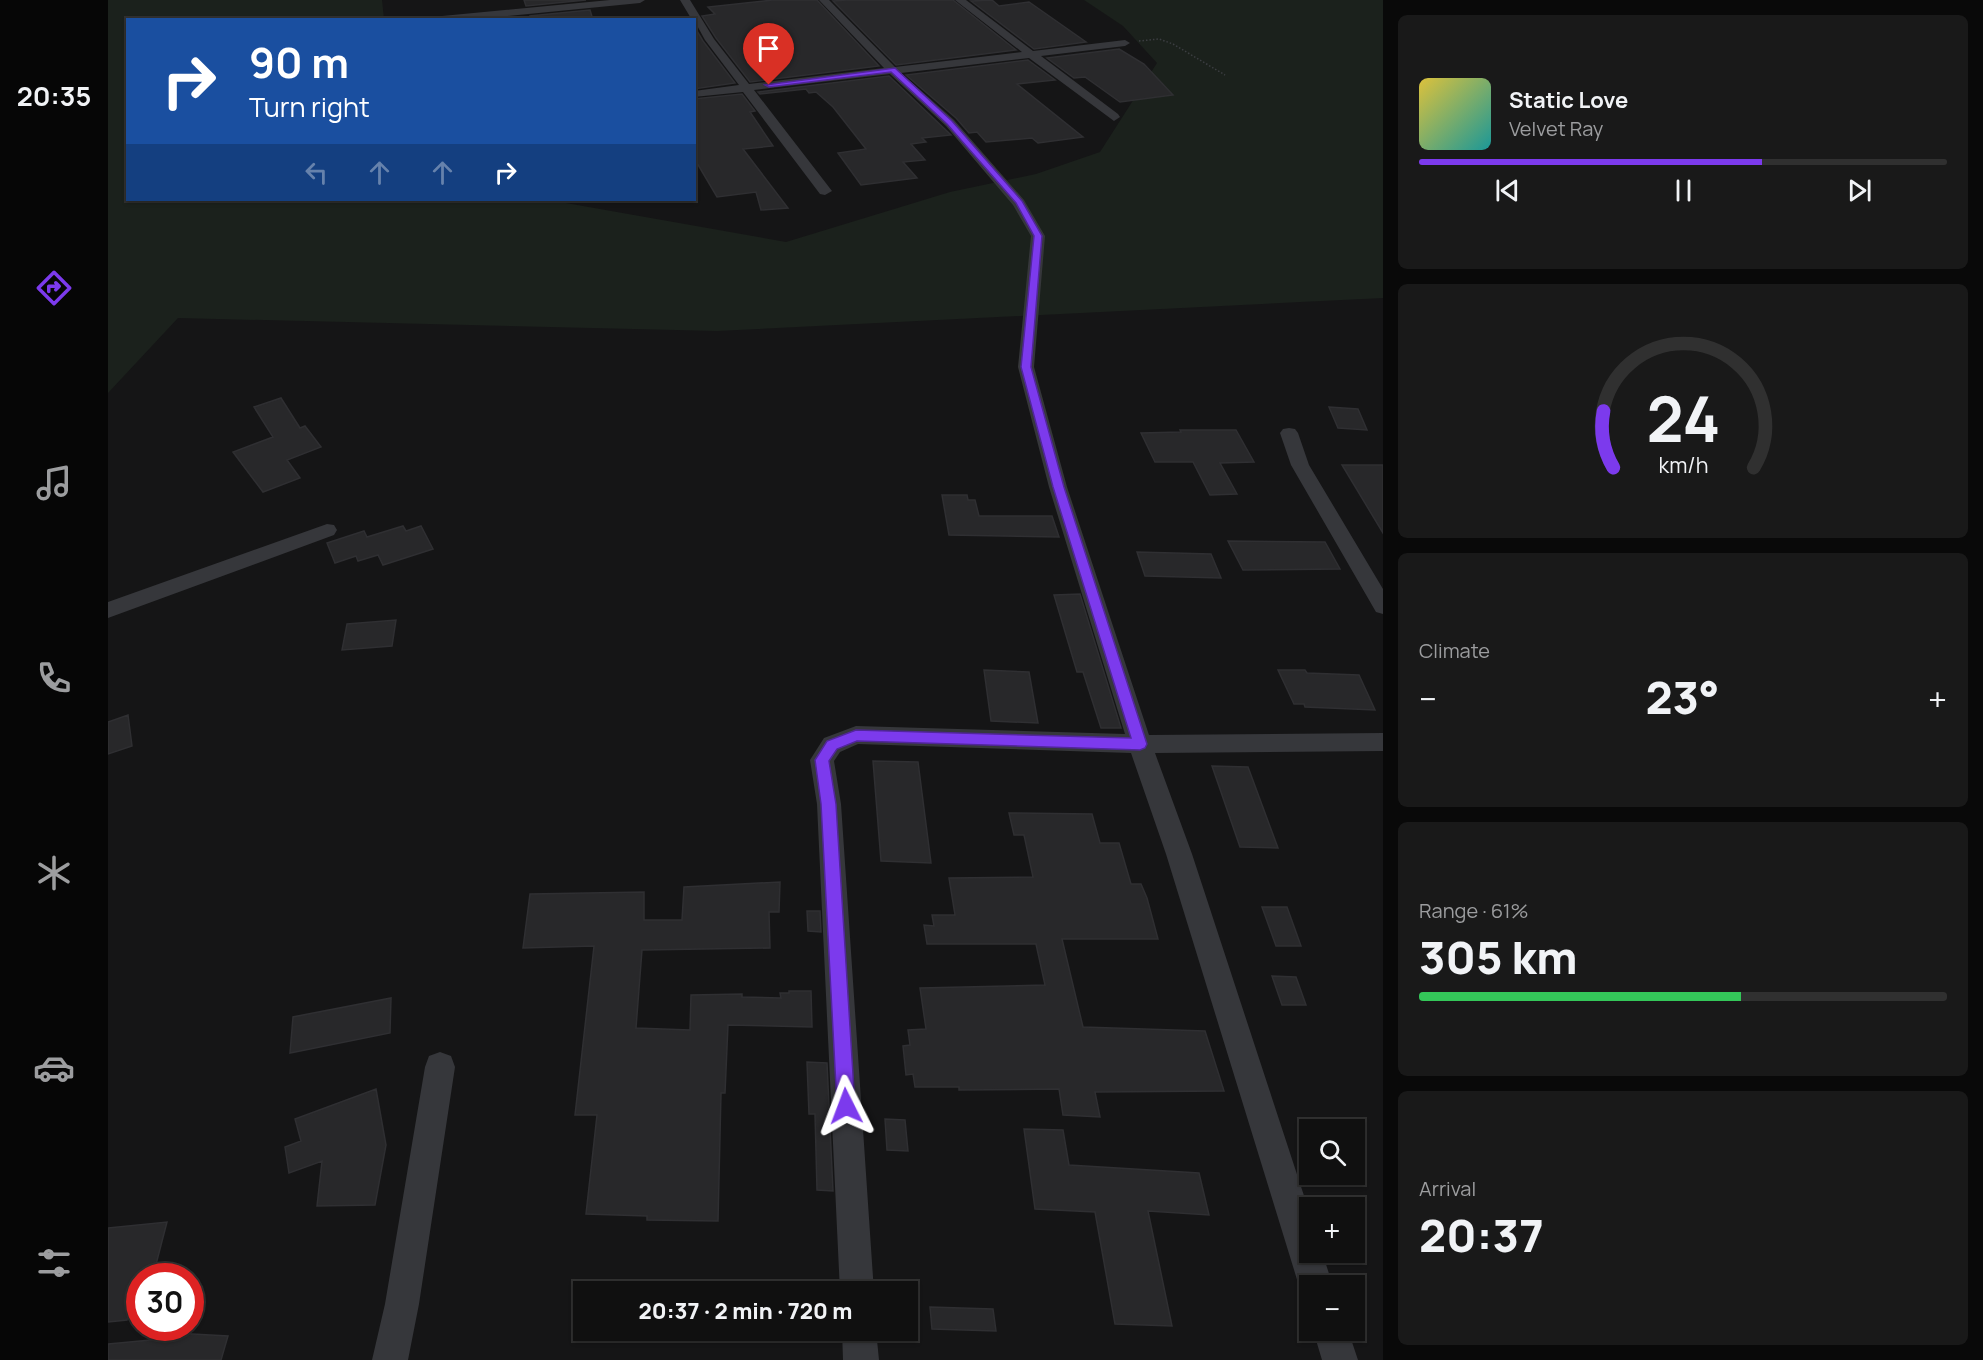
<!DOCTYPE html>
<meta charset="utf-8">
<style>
:root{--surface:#101010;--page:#191919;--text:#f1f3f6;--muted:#9c9d9f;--line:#303030;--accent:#7c3aed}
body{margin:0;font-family:Manrope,sans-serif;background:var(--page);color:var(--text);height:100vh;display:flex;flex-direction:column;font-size:22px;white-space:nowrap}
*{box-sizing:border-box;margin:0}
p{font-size:20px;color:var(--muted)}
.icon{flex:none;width:33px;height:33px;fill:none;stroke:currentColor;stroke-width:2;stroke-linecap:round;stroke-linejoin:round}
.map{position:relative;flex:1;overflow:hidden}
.drawer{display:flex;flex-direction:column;gap:15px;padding:15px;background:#090909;width:600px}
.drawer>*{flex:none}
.guide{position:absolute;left:18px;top:18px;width:570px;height:183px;border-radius:0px;box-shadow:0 2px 4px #0004,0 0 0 2px var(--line);background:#1a4fa0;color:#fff;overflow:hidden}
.controls{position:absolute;left:1191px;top:1119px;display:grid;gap:12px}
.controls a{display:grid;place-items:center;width:66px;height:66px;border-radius:0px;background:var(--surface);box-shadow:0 2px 4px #0004,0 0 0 2px var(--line);font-size:30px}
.speed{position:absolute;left:18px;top:1263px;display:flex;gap:12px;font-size:30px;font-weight:700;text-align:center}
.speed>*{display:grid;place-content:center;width:78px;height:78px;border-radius:50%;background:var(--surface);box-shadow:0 2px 4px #0004,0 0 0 2px var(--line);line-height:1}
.speed .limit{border:9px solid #d22;background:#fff;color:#111}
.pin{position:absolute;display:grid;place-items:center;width:51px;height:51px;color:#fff;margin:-62px -26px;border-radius:50% 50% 50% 0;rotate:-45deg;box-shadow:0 0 6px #0007}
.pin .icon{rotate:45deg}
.me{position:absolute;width:66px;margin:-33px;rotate:357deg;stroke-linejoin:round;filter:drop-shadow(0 0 4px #0008)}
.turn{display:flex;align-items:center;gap:21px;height:126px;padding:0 24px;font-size:27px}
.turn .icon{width:78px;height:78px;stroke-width:2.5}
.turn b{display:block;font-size:42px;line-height:51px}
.lanes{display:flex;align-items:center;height:57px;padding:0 24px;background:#0003;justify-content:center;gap:30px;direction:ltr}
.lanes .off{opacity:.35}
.big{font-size:45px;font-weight:800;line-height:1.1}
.drawer .tile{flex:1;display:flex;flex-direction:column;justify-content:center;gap:9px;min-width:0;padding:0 21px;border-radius:9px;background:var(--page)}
.drawer .dial{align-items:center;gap:0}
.dial svg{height:156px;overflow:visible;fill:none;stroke:var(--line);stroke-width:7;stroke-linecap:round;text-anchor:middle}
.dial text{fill:var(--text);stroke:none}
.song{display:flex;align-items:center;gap:18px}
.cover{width:72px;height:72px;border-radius:9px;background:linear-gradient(135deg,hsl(50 70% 55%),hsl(180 70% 35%))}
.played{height:6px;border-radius:3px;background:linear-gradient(90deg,var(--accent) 65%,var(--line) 65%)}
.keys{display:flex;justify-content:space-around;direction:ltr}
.heat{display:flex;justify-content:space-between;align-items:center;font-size:33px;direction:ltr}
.charge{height:9px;border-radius:4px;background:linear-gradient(90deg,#34c759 61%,var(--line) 0)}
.trip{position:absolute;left:465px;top:1281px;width:345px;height:60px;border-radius:0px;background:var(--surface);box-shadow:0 2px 4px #0004,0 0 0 2px var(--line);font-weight:800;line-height:60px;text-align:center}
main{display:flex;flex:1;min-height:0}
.menu{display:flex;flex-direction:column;width:108px;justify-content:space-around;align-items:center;background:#060606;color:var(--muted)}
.menu .icon{width:42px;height:42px}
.menu .on{color:var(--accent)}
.menu b{font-size:27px;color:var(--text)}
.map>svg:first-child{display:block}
.green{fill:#1b211c}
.building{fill:#28282a;stroke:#2f2f32;stroke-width:1.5}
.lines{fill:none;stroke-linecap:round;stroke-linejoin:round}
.path{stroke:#3c3e42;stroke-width:1.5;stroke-dasharray:1.5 2;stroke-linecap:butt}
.street{fill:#36373b;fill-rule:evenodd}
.route{fill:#7c3aed;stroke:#51269a;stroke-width:1.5}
</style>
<main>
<nav class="menu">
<b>20:35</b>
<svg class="icon on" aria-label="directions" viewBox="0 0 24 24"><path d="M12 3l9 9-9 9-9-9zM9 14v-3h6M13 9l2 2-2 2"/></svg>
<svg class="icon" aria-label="music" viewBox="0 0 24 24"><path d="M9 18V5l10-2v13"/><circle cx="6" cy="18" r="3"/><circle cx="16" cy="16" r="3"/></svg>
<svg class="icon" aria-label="phone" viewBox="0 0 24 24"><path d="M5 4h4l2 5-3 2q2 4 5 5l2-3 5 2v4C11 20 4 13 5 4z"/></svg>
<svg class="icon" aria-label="climate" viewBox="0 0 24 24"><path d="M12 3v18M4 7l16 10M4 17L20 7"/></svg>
<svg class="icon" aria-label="car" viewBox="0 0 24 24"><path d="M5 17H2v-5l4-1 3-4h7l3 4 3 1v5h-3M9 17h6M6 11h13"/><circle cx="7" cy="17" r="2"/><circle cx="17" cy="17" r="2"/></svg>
<svg class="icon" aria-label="filters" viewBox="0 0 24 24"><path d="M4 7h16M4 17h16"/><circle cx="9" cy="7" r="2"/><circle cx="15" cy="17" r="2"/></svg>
</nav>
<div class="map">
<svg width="1275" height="1360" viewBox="0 0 1275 1360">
<rect width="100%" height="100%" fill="#151516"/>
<!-- green -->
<path class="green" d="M0,0H274L276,19L20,20V200H441L678,242L842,192L928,174L992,152L1049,63L1015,26L976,0H1275V298L609,331L70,318L0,393Z"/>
<!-- building -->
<path class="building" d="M416,0H478L418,6Z
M665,0H709L771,66L642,82L608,38L594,16L607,14L600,7Z
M739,0H845L908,50L788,65L725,1Z
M884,0L891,6L921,2L978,42L926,49L863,1Z
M482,10L485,20H423L422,16Z
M586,26L595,41L627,83L586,89Z
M1011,49L1036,64L1065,95L1012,102L977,77L966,78L939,58Z
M920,60L947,80L909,84L975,137L930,143L924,138L878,142L869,132L861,133L848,118L798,75Z
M781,76L843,135L814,138L818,142L803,144L817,160L795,162L809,178L753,185L730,153L758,149L725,107L708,92L701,93L698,89L652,94L650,92Z
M634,94L647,111L642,112L665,146L635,149L680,208L653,210L648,192L609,197L586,158V99Z
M173,398L192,428L197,426L213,447L179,460L192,478L155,492L125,452L165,437L146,407Z
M1221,407L1250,409L1259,430L1230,428Z
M1072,430H1128L1146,462L1112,463L1129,494L1102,495L1085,462H1047L1033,433L1073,432Z
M1234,465H1275V533Z
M834,495H859L860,500H867L871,516H944L951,537L841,535Z
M295,526L298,531L313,526L325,549L275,565L270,555L250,561L248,556L227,563L219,543L256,531L259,537Z
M1120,541L1217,542L1232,569L1135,570Z
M1029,552L1103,554L1113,578L1037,576Z
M972,594L1013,728H993L975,672H969L946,595Z
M288,620L284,646L234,650L239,624Z
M876,670L921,672L930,723L883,721Z
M1170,670H1197L1199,673L1251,675L1267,710L1197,707L1196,704H1186Z
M20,715L24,746L0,754V722Z
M765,761L810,762L823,863L773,861Z
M1104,766L1140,767L1170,848L1132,847Z
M901,813L984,814L992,843H1011L1023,884H1033L1039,898L1050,939H954L975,1027L1097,1031L1116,1091L987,1092L992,1117L955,1115L951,1089L851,1090V1087H807L805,1074L798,1075L795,1046L802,1045L800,1030L818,1029L812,988L937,985L928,944H819L816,925L826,926L824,915H847L841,878L925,877L916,835H906Z
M672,882L671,912H661L662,948L534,950L528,1028L582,1030L583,995L634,994V997L673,998L672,993H681V991H703L704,1027L620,1025L617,1093H613L610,1221L539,1220V1216L478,1214L489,1115H467L486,946L415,948L422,894L536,892V920H574L576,887Z
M1154,907H1179L1193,946H1168Z
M699,911H712L713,932L700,931Z
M1164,976L1188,977L1198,1005H1174Z
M283,998L282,1033L182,1053L185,1017Z
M699,1062L719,1063L725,1191L709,1190L707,1114H701Z
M268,1089L278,1145L267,1205L209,1206L214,1161L181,1173L177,1147L193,1141L187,1119Z
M777,1119L797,1120L800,1151L779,1150Z
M916,1129L955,1130L961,1165L1091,1173L1101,1215L1040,1211L1064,1326L1007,1324L987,1212L927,1209Z
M59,1222L45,1276H32V1296L25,1297L19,1320L0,1322V1228Z
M822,1307L885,1309L888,1331L824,1329Z
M66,1333L120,1336L113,1360H0V1344L64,1338Z"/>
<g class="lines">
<!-- path -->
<path class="path" d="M1031,41L1051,39L1065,44L1117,75"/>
<!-- street -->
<path class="street" d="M502,0H537L532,3L360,20L329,19L334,16Z
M572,0H582L606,39L641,84L776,68L711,0H721L787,67L914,52L847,0H858L925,51L1017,40L1022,43L1017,46L933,56L1010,114L1012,117L1006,121L921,58L793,73L846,120L916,200L937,236L926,367L959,487L1041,735L1275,733V751L1047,753L1084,854L1202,1214V1252H1214L1225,1286H1202V1300L1196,1298L1191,1286L1058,854L1023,753L750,744L732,752L726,761L733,804L766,1292H732L709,804L702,760L716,738L748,726L1017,734L941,487L910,367L923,236L905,205L838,126L782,74L646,90L724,191L717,195L712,194L635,92L586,97V91L631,85L597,40L586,20H584Z
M1181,428L1187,429L1190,433L1201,465L1275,589V614L1268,612L1183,465L1172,433L1175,429Z
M219,524L226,525L229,530L226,535L0,618V602Z
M332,1052L343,1056L347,1067L311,1304L300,1360H264L277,1304L317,1067L321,1056Z
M734,1330H768L771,1360H735Z
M1205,1330H1240L1250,1360H1214Z"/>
</g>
<!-- route -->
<path class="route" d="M787,68L844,121L914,201L934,236L923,367L956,487L1039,744L1037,748L1032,750L749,741L729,749L721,761L728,804L747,1106L745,1112L738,1115L732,1112L729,1106L713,804L707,760L719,741L748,730L1023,738L945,487L913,367L926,236L908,203L839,124L783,72L661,87L657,85Z"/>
</svg>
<div class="controls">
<a><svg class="icon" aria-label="search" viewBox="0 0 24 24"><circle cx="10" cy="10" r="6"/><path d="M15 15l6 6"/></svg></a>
<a>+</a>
<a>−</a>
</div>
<div class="speed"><div class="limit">30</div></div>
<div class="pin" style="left:661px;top:85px;background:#d93025"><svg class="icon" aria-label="arrive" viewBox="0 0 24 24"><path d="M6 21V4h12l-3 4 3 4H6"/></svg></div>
<svg class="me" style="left:738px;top:1106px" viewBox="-20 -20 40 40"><path d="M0-17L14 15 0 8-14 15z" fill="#7c3aed" stroke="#fff" stroke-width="4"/></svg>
<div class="trip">20:37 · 2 min · 720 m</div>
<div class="guide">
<div class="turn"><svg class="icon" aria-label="right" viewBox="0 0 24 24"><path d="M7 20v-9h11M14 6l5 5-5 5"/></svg><div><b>90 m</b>Turn right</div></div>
<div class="lanes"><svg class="icon off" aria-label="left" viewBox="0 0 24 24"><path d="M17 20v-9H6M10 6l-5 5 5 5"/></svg><svg class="icon off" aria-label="ahead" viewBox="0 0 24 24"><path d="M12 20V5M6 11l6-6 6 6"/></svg><svg class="icon off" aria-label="ahead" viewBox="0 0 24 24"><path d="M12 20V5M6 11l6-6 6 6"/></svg><svg class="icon" aria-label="right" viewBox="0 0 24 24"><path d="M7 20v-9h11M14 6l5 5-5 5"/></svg></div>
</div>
</div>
<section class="drawer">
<div class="tile">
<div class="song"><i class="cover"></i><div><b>Static Love</b><p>Velvet Ray</p></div></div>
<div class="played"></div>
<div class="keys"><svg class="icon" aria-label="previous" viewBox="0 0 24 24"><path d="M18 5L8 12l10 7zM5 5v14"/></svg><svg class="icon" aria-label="pause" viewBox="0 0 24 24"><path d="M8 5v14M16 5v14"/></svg><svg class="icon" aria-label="next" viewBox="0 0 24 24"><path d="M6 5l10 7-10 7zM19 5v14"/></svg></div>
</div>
<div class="tile dial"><svg viewBox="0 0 100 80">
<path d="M14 69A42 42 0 1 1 86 69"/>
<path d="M14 69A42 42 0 0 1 9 40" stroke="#7c3aed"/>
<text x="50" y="56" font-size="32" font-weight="700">24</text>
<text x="50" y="72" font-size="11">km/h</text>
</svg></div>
<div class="tile"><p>Climate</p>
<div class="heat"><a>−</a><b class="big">23°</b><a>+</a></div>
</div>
<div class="tile"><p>Range · 61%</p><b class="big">305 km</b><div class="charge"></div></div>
<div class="tile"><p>Arrival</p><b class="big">20:37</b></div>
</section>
</main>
